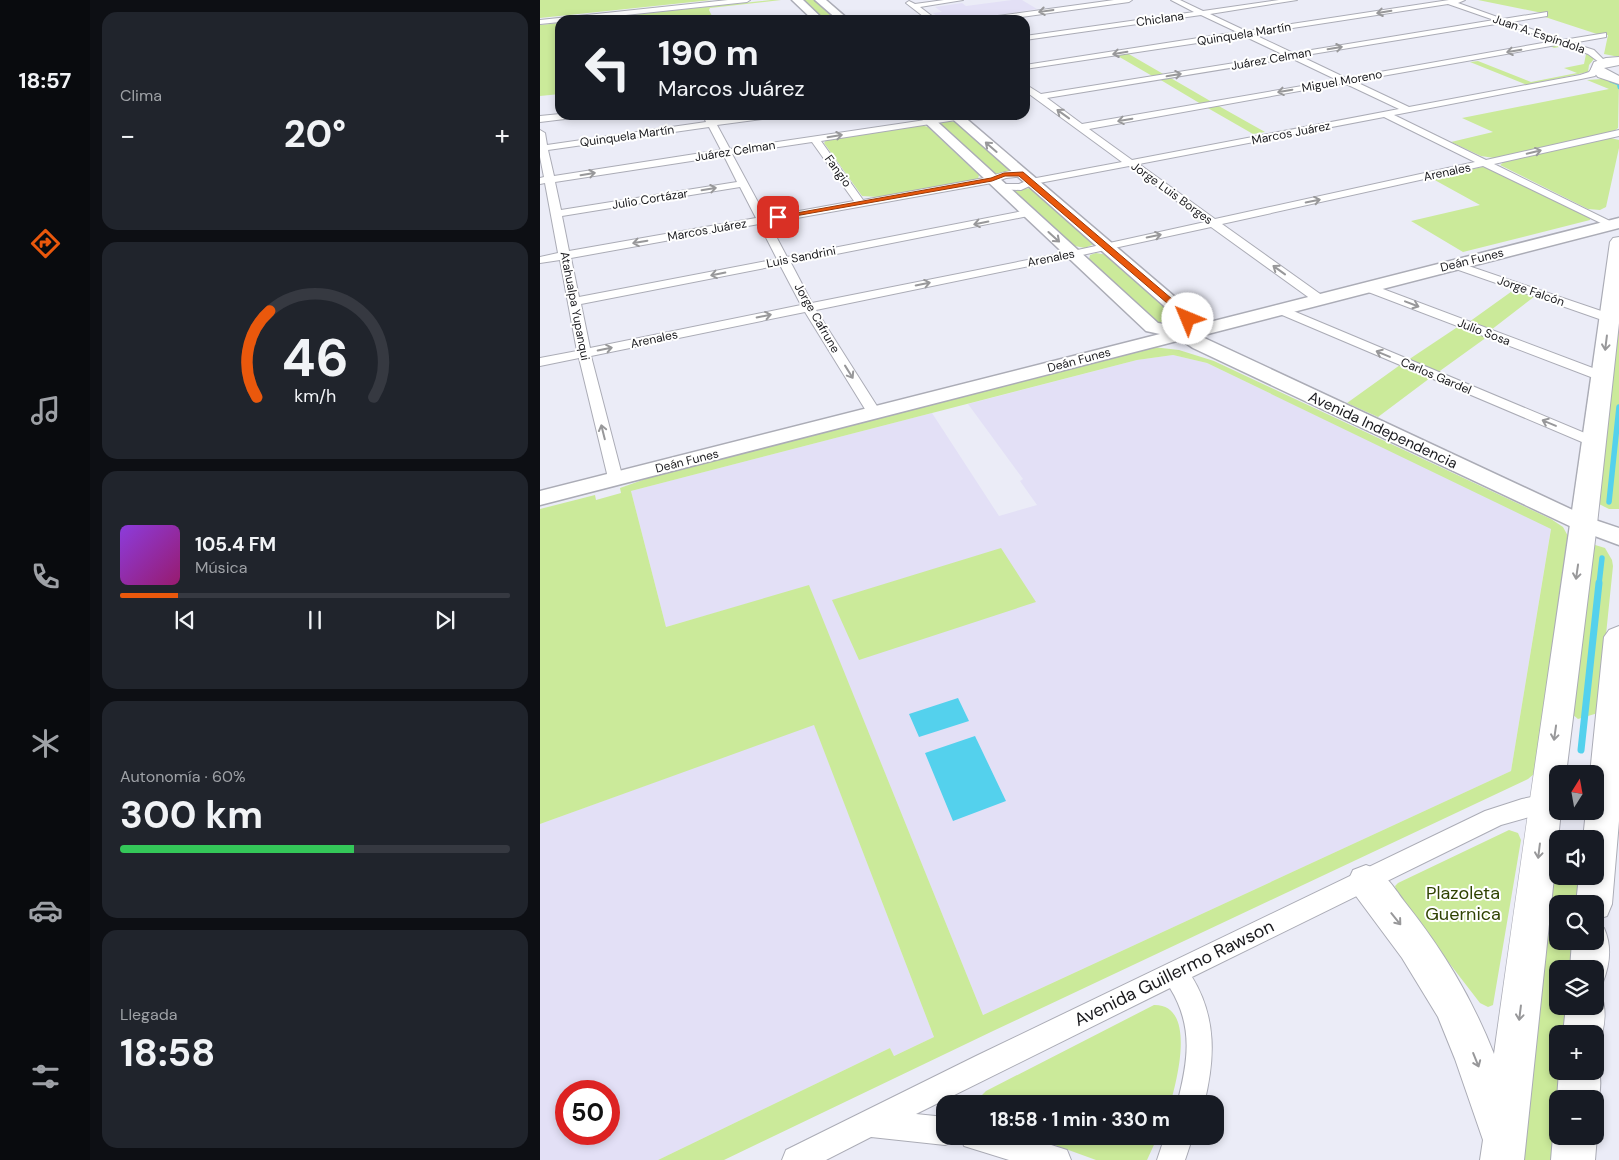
<!DOCTYPE html>
<html lang="es">
<meta charset="utf-8">
<style>
:root{--surface:#171b24;--page:#20242c;--text:#f1f3f6;--muted:#9ea1a6;--line:#363941;--accent:#ea580c}
body{margin:0;font-family:"DM Sans",sans-serif;background:var(--page);color:var(--text);height:100vh;display:flex;flex-direction:column;font-size:19px;white-space:nowrap}
*{box-sizing:border-box;margin:0}
p{font-size:16px;color:var(--muted)}
.icon{flex:none;width:28px;height:28px;fill:none;stroke:currentColor;stroke-width:2;stroke-linecap:round;stroke-linejoin:round}
.map{position:relative;flex:1;overflow:hidden}
.side{display:flex;flex-direction:column;gap:12px;padding:12px;background:#0d0f14;width:450px}
.side>*{flex:none}
.guide{position:absolute;left:15px;top:15px;width:475px;height:105px;border-radius:15px;box-shadow:0 2px 8px #0003;background:#171b24;color:var(--text);overflow:hidden}
.needle{width:32px;rotate:11deg}
.controls{position:absolute;left:1009px;top:765px;display:grid;gap:10px}
.controls a{display:grid;place-items:center;width:55px;height:55px;border-radius:10px;background:var(--surface);box-shadow:0 2px 8px #0003;font-size:25px}
.speed{position:absolute;left:15px;top:1080px;display:flex;gap:10px;font-size:25px;font-weight:700;text-align:center}
.speed>*{display:grid;place-content:center;width:65px;height:65px;border-radius:50%;background:var(--surface);box-shadow:0 2px 8px #0003;line-height:1}
.speed .limit{border:8px solid #d22;background:#fff;color:#111}
.pin{position:absolute;display:grid;place-items:center;width:42px;height:42px;color:#fff;margin:-21px;border-radius:10px;box-shadow:0 2px 8px #0006}
.me{position:absolute;width:55px;margin:-28px;rotate:315deg;stroke-linejoin:round;filter:drop-shadow(0 0 4px #0008)}
.turn{display:flex;align-items:center;gap:18px;height:105px;padding:0 20px;font-size:22px}
.turn .icon{width:65px;height:65px;stroke-width:2.5}
.turn b{display:block;font-size:35px;line-height:42px}
.big{font-size:38px;font-weight:700;line-height:1.1}
.side .card{flex:1;display:flex;flex-direction:column;justify-content:center;gap:8px;min-width:0;padding:0 18px;border-radius:15px;background:var(--page)}
.side .dial{align-items:center;gap:0}
.dial svg{height:130px;overflow:visible;fill:none;stroke:var(--line);stroke-width:7;stroke-linecap:round;text-anchor:middle}
.dial text{fill:var(--text);stroke:none}
.song{display:flex;align-items:center;gap:15px}
.cover{width:60px;height:60px;border-radius:8px;background:linear-gradient(135deg,hsl(270 70% 55%),hsl(320 70% 35%))}
.played{height:5px;border-radius:2px;background:linear-gradient(90deg,var(--accent) 15%,var(--line) 15%)}
.keys{display:flex;justify-content:space-around;direction:ltr}
.heat{display:flex;justify-content:space-between;align-items:center;font-size:28px;direction:ltr}
.charge{height:8px;border-radius:4px;background:linear-gradient(90deg,#34c759 60%,var(--line) 0)}
.trip{position:absolute;left:396px;top:1095px;width:288px;height:50px;border-radius:15px;background:var(--surface);box-shadow:0 2px 8px #0003;font-weight:700;line-height:50px;text-align:center}
main{display:flex;flex:1;min-height:0}
.tab-bar{display:flex;flex-direction:column;width:90px;justify-content:space-around;align-items:center;background:#090b0e;color:var(--muted)}
.tab-bar .icon{width:35px;height:35px}
.tab-bar .on{color:var(--accent)}
.tab-bar b{font-size:22px;color:var(--text)}
.map>svg:first-child{display:block}
.education{fill:#e3e0f6;fill-rule:evenodd}
.green{fill:#cbea9a;fill-rule:evenodd}
.water{fill:#54d1ed}
.lines{fill:none;stroke-linecap:round;stroke-linejoin:round}
.stream-far2{stroke:#54d1ed;stroke-width:2.5}
.stream-far1{stroke:#54d1ed;stroke-width:5.5}
.stream{stroke:#54d1ed;stroke-width:7}
.street-casing{stroke:#abacb6;stroke-width:2}
.secondary-casing{stroke:#abacb6;stroke-width:3}
.highway-casing{stroke:#abacb6;stroke-width:2}
.street{fill:#fff;fill-rule:evenodd}
.secondary{fill:#fff;fill-rule:evenodd}
.highway{fill:#fff;fill-rule:evenodd}
.oneway{stroke:#98989a}
.route{fill:#ea580c;stroke:#983908}
.labels{text-anchor:middle;dominant-baseline:central;stroke-width:4;stroke-linejoin:round;paint-order:stroke}
.far-street-label{font-size:12px;fill:#1a1a1e;stroke:#fff}
.street-label{font-size:15px;fill:#1a1a1e;stroke:#fff}
.near-park-label{font-size:18px;fill:#2f4201;stroke:#fff}
.near-street-label{font-size:18px;fill:#1a1a1e;stroke:#fff}
</style>
<main>
<nav class="tab-bar">
<b>18:57</b>
<svg class="icon on" aria-label="directions" viewBox="0 0 24 24"><path d="M12 3l9 9-9 9-9-9zM9 14v-3h6M13 9l2 2-2 2"/></svg>
<svg class="icon" aria-label="music" viewBox="0 0 24 24"><path d="M9 18V5l10-2v13"/><circle cx="6" cy="18" r="3"/><circle cx="16" cy="16" r="3"/></svg>
<svg class="icon" aria-label="phone" viewBox="0 0 24 24"><path d="M5 4h4l2 5-3 2q2 4 5 5l2-3 5 2v4C11 20 4 13 5 4z"/></svg>
<svg class="icon" aria-label="climate" viewBox="0 0 24 24"><path d="M12 3v18M4 7l16 10M4 17L20 7"/></svg>
<svg class="icon" aria-label="car" viewBox="0 0 24 24"><path d="M5 17H2v-5l4-1 3-4h7l3 4 3 1v5h-3M9 17h6M6 11h13"/><circle cx="7" cy="17" r="2"/><circle cx="17" cy="17" r="2"/></svg>
<svg class="icon" aria-label="filters" viewBox="0 0 24 24"><path d="M4 7h16M4 17h16"/><circle cx="9" cy="7" r="2"/><circle cx="15" cy="17" r="2"/></svg>
</nav>
<section class="side">
<div class="card"><p>Clima</p>
<div class="heat"><a>−</a><b class="big">20°</b><a>+</a></div>
</div>
<div class="card dial"><svg viewBox="0 0 100 80">
<path d="M14 69A42 42 0 1 1 86 69"/>
<path d="M14 69A42 42 0 0 1 22 16" stroke="#ea580c"/>
<text x="50" y="56" font-size="32" font-weight="700">46</text>
<text x="50" y="72" font-size="11">km/h</text>
</svg></div>
<div class="card">
<div class="song"><i class="cover"></i><div><b>105.4 FM</b><p>Música</p></div></div>
<div class="played"></div>
<div class="keys"><svg class="icon" aria-label="previous" viewBox="0 0 24 24"><path d="M18 5L8 12l10 7zM5 5v14"/></svg><svg class="icon" aria-label="pause" viewBox="0 0 24 24"><path d="M8 5v14M16 5v14"/></svg><svg class="icon" aria-label="next" viewBox="0 0 24 24"><path d="M6 5l10 7-10 7zM19 5v14"/></svg></div>
</div>
<div class="card"><p>Autonomía · 60%</p><b class="big">300 km</b><div class="charge"></div></div>
<div class="card"><p>Llegada</p><b class="big">18:58</b></div>
</section>
<div class="map">
<svg width="1079" height="1160" viewBox="0 0 1079 1160">
<rect width="100%" height="100%" fill="#ebecf7"/>
<!-- education -->
<path class="education" d="M472,0H482L497,9L425,20H402L393,13L402,12L395,7L422,3L426,6Z
M633,355L667,363L1011,528L971,771L443,1015L269,586L126,627L91,491L392,413L459,516L497,505L480,481L483,479L428,404L597,360Z
M274,724L394,1037L354,1056L350,1048L118,1160H0V824ZM26,1091H69V1134H26Z"/>
<!-- green -->
<path class="green" d="M0,0H172L0,18Z
M231,0H241L170,8L169,10L174,20H44Z
M263,0H275L298,20H284Z
M938,0H1079V57L1064,54L1068,35L1057,34L1002,16L1007,14Z
M20,23V94L0,96V25Z
M1020,45C1030,45 1048,50 1054,59L1049,65L1048,72L987,85L930,62L938,61L991,82L1037,73L1024,68L1044,64L1046,54L1024,46L1014,48L1010,46Z
M587,53L625,75L614,77L576,55Z
M629,77L672,102L661,104L619,79Z
M1062,79L1079,83L1078,128L1074,131L954,158L941,156L911,142L953,132L922,118L1069,89L1047,80Z
M677,105L725,132L713,134L666,107Z
M409,121L415,122L472,172L455,175L399,124Z
M381,125L388,127L439,175L438,179L338,197L322,196L284,143L287,139Z
M1071,138L1079,140V148L1066,207L1060,210L1048,209L960,165L964,162Z
M942,167L947,168L1050,217V220L923,252L871,221L940,205L891,178Z
M490,188L553,242L554,244L545,248L535,246L472,191Z
M556,253L568,255L625,307L636,322L626,325L619,324L549,259L550,255Z
M975,289L995,296L951,330L929,322Z
M1079,318V509H1069L1059,504Z
M919,326L947,337L897,373L868,360Z
M613,347L639,350L674,361L1011,519L1023,527L1029,538L994,774L988,779L453,1031L184,1160H118L350,1048L354,1056L394,1037L274,725L0,824V509L55,495L56,500L81,493L80,488L139,467ZM633,355L667,363L1011,529L971,771L443,1015L269,585L126,627L91,491L597,360Z
M860,365L890,378L838,417L807,403Z
M1052,544L1065,548L1072,560L1073,566L1058,713L1038,719L1032,714Z
M461,548L496,602L319,660L292,600Z
M969,830L978,833L981,840L953,1005L948,1007L940,1003L859,898L855,886L858,883Z
M1017,849L1018,876H1041L1038,904H1018V941H1035L1033,969H1018V1006H1030L1028,1034H1018V1071H1025L1018,1099L1017,1160H982Z
M614,1005C657,1004 637,1081 630,1104H437L440,1097L446,1091Z
M485,1136H618L607,1160H556L501,1140Z"/>
<!-- water -->
<path class="water" d="M418,698L429,721L379,737L369,714Z
M435,736L466,801L413,821L385,753Z"/>
<g class="lines">
<!-- stream-far2 -->
<path class="stream-far2" d="M1070,81L1078,84L1079,88"/>
<!-- stream-far1 -->
<path class="stream-far1" d="M1069,502L1079,407
M1059,584L1062,558"/>
<!-- stream -->
<path class="stream" d="M1041,750L1059,583"/>
<!-- street casing -->
<g class="street-casing">
<path id="street" d="M188,0H210L207,2L39,20H20V22L0,24V20Z
M404,0H423L380,7L397,20H388L366,3L369,1L375,4Z
M574,0H592L589,2L459,20H439L443,18Z
M631,0H640L663,11L739,0H757L670,14L706,31L909,0H925L918,3L963,19L1007,12V16L971,22L1023,40L1066,33V37L1032,43L1054,50L1067,63L1063,65L1048,54L1022,44L814,81L869,107L1040,75L1049,72L1054,65H1060L1061,67L1055,76L1041,79L854,115L946,160L1079,130V136L954,164L1078,225L1073,228L1069,227L943,166L682,224L783,296L785,299L779,303L775,302L671,227L533,257L276,310L342,414L340,417H330L328,414L265,312L51,356L83,479L81,482H69L39,358L0,366V358L37,351L20,260L0,263V257L18,253L5,183L0,184V178L4,177L0,157V130L5,133L7,145L166,122L163,115H171L174,120L211,115H233L229,118L177,125L190,149L419,115L420,117L416,120L281,141L323,200L450,177C460,173 477,167 486,174L485,176L466,178L452,183L229,223L247,257L488,210L493,213L488,216L251,263L272,303L533,251L665,222L589,166L494,184L481,190L457,189L456,187L461,184H479L491,179L582,162L485,91V84L501,94L744,55L704,36L485,69V65L697,32L661,15L485,40V36L654,12ZM908,4L954,20L753,53L713,34ZM962,23L1014,41L806,78L760,56ZM751,58L797,80L542,124L507,98ZM804,83L859,109L592,160L549,129ZM844,117L935,162L675,219L599,164ZM169,127L181,150L14,176L8,150ZM272,142L314,201L226,217L192,154ZM184,156L197,182L21,210L15,182ZM200,187L216,218L29,251L22,216ZM219,224L237,259L39,297L31,258ZM240,265L261,305L50,348L41,304Z
M20,114L37,115L33,118L0,122V116Z
M914,261L1073,315L1075,318L1073,321H1065L910,267L908,265L910,263Z
M827,283L1066,373L1068,376L1066,379H1056L823,290L821,287Z
M739,305L1059,439L1061,442L1059,445H1049L735,312L733,309L735,306Z
M1011,793L1018,795V809L961,825L652,977C677,1018 675,1059 664,1104H637C648,1062 654,1027 630,988L376,1114L405,1117V1136H417L415,1141L405,1145L331,1137L286,1160H242L246,1150L436,1056L945,811L982,799Z
M420,1136H483L527,1150L531,1160H469L424,1146Z
M625,1136H653L645,1160H617Z"/>
</g>
<!-- secondary casing -->
<g class="secondary-casing">
<path id="secondary" d="M252,0H263L284,20H273Z
M275,0H286L309,20H298Z
M377,115H390L618,323L636,326L638,320L623,305L408,115H422L635,297L656,319L654,326L1079,218V228L660,336L1052,519L1079,528V545L1036,529L653,348L641,340L0,505V491L620,334L606,331Z"/>
</g>
<!-- highway casing -->
<g class="highway-casing">
<path id="highway" d="M1079,57V65L1064,68L1079,76V84L1058,77L1051,69L1054,62L1066,58Z
M1079,237V323L1057,524L1026,774H1018V811H1021L984,1160H940L943,1140L915,1059L898,1017L862,958L813,892L808,881L813,870L826,865C844,871 853,886 864,901C903,950 931,996 954,1054C991,783 1033,513 1070,242L1073,238Z
M1079,626V821L1072,904L1067,916L1055,920V904H1036L1039,876H1055V839H1043L1046,811H1055V774H1050L1064,637L1069,630Z
M1055,925L1064,928C1072,946 1070,964 1063,982L1055,985V969H1030L1032,941H1055Z
M1055,990L1060,992C1068,1011 1065,1029 1057,1048L1055,1049V1034H1023L1026,1006H1055Z
M1055,1057C1062,1074 1062,1092 1055,1109V1099H1018V1101L1017,1099L1019,1071H1055Z
M1018,1126V1136H1055V1132L1057,1136L1055,1160H1011L1013,1136Z"/>
</g>
<!-- street -->
<use href="#street" class="street"/>
<!-- secondary -->
<use href="#secondary" class="secondary"/>
<!-- highway -->
<use href="#highway" class="highway"/>
</g>
<!-- one-way arrows -->
<defs><path id="oneway-shaft" d="M-6 0H5M1.5-3L5.5 0L1.5 3" fill="none" stroke-width="1.6" stroke-linecap="round" stroke-linejoin="round" transform="scale(1.25)"/></defs>
<g class="oneway">
<use href="#oneway-shaft" transform="translate(506 11) rotate(172)"/>
<use href="#oneway-shaft" transform="translate(844 12) rotate(171)"/>
<use href="#oneway-shaft" transform="translate(795 48) rotate(-9)"/>
<use href="#oneway-shaft" transform="translate(974 51) rotate(170)"/>
<use href="#oneway-shaft" transform="translate(580 53) rotate(171)"/>
<use href="#oneway-shaft" transform="translate(634 75) rotate(-10)"/>
<use href="#oneway-shaft" transform="translate(745 91) rotate(170)"/>
<use href="#oneway-shaft" transform="translate(523 114) rotate(-144)"/>
<use href="#oneway-shaft" transform="translate(585 120) rotate(170)"/>
<use href="#oneway-shaft" transform="translate(295 136) rotate(-9)"/>
<use href="#oneway-shaft" transform="translate(451 147) rotate(-139)"/>
<use href="#oneway-shaft" transform="translate(994 152) rotate(-13)"/>
<use href="#oneway-shaft" transform="translate(48 174) rotate(-9)"/>
<use href="#oneway-shaft" transform="translate(169 189) rotate(-9)"/>
<use href="#oneway-shaft" transform="translate(773 201) rotate(-12)"/>
<use href="#oneway-shaft" transform="translate(441 223) rotate(169)"/>
<use href="#oneway-shaft" transform="translate(614 236) rotate(-12)"/>
<use href="#oneway-shaft" transform="translate(514 237) rotate(42)"/>
<use href="#oneway-shaft" transform="translate(100 242) rotate(170)"/>
<use href="#oneway-shaft" transform="translate(739 270) rotate(-144)"/>
<use href="#oneway-shaft" transform="translate(178 274) rotate(169)"/>
<use href="#oneway-shaft" transform="translate(383 284) rotate(-11)"/>
<use href="#oneway-shaft" transform="translate(872 304) rotate(21)"/>
<use href="#oneway-shaft" transform="translate(224 316) rotate(-12)"/>
<use href="#oneway-shaft" transform="translate(1066 343) rotate(97)"/>
<use href="#oneway-shaft" transform="translate(65 349) rotate(-12)"/>
<use href="#oneway-shaft" transform="translate(843 354) rotate(-157)"/>
<use href="#oneway-shaft" transform="translate(309 372) rotate(58)"/>
<use href="#oneway-shaft" transform="translate(1009 423) rotate(-157)"/>
<use href="#oneway-shaft" transform="translate(63 432) rotate(-104)"/>
<use href="#oneway-shaft" transform="translate(1037 572) rotate(98)"/>
<use href="#oneway-shaft" transform="translate(1015 733) rotate(98)"/>
<use href="#oneway-shaft" transform="translate(999 851) rotate(97)"/>
<use href="#oneway-shaft" transform="translate(856 919) rotate(51)"/>
<use href="#oneway-shaft" transform="translate(980 1013) rotate(97)"/>
<use href="#oneway-shaft" transform="translate(936 1060) rotate(68)"/>
</g>
<!-- route -->
<path class="route" d="M483,172L632,299L650,317V321H645L627,303L479,176H465L452,181L238,219L234,217L451,178L464,173Z"/>
<g class="labels">
<!-- far-street labels -->
<g class="far-street-label">
<text transform="translate(620 19) rotate(-8)">Chiclana</text>
<text transform="translate(704 34) rotate(-9)">Quinquela Martín</text>
<text transform="translate(999 34) rotate(19)">Juan A. Espíndola</text>
<text transform="translate(731 59) rotate(-10)">Juárez Celman</text>
<text transform="translate(802 81) rotate(-10)">Miguel Moreno</text>
<text transform="translate(751 133) rotate(-11)">Marcos Juárez</text>
<text transform="translate(87 136) rotate(-8)">Quinquela Martín</text>
<text transform="translate(195 151) rotate(-9)">Juárez Celman</text>
<text transform="translate(298 171) rotate(54)">Fangio</text>
<text transform="translate(907 172) rotate(-12)">Arenales</text>
<text transform="translate(632 193) rotate(36)">Jorge Luis Borges</text>
<text transform="translate(110 199) rotate(-9)">Julio Cortázar</text>
<text transform="translate(167 230) rotate(-10)">Marcos Juárez</text>
<text transform="translate(261 257) rotate(-11)">Luis Sandrini</text>
<text transform="translate(511 258) rotate(-11)">Arenales</text>
<text transform="translate(932 260) rotate(-14)">Deán Funes</text>
<text transform="translate(991 291) rotate(19)">Jorge Falcón</text>
<text transform="translate(35 306) rotate(79)">Atahualpa Yupanqui</text>
<text transform="translate(277 318) rotate(60)">Jorge Cafrune</text>
<text transform="translate(944 332) rotate(21)">Julio Sosa</text>
<text transform="translate(114 339) rotate(-12)">Arenales</text>
<text transform="translate(539 360) rotate(-15)">Deán Funes</text>
<text transform="translate(896 376) rotate(23)">Carlos Gardel</text>
<text transform="translate(147 461) rotate(-14)">Deán Funes</text>
</g>
<!-- street labels -->
<g class="street-label">
<text transform="translate(843 430) rotate(25)">Avenida Independencia</text>
</g>
<!-- near-park labels -->
<g class="near-park-label">
<text x="923" y="893">Plazoleta<tspan x="923" dy="21">Guernica</tspan></text>
</g>
<!-- near-street labels -->
<g class="near-street-label">
<text transform="translate(634 973) rotate(-26)">Avenida Guillermo Rawson</text>
</g>
</g>
</svg>
<div class="controls">
<a><svg class="needle" viewBox="-14 -14 28 28"><path d="M0-13l5 13h-10z" fill="#e53935"/><path d="M0 13l5-13h-10z" fill="#9ea1a6"/></svg></a>
<a><svg class="icon" aria-label="sound" viewBox="0 0 24 24"><path d="M4 9h4l5-4v14l-5-4H4zM17 9q2 3 0 6"/></svg></a>
<a><svg class="icon" aria-label="search" viewBox="0 0 24 24"><circle cx="10" cy="10" r="6"/><path d="M15 15l6 6"/></svg></a>
<a><svg class="icon" aria-label="layers" viewBox="0 0 24 24"><path d="M12 4l9 5-9 5-9-5zM3 14l9 5 9-5"/></svg></a>
<a>+</a>
<a>−</a>
</div>
<div class="speed"><div class="limit">50</div></div>
<div class="pin" style="left:238px;top:217px;background:#d93025"><svg class="icon" aria-label="arrive" viewBox="0 0 24 24"><path d="M6 21V4h12l-3 4 3 4H6"/></svg></div>
<svg class="me" style="left:648px;top:319px" viewBox="-20 -20 40 40"><circle r="19" fill="#fff"/><path d="M0-13L10 11 0 6-10 11z" fill="#ea580c"/></svg>
<div class="trip">18:58 · 1 min · 330 m</div>
<div class="guide">
<div class="turn"><svg class="icon" aria-label="left" viewBox="0 0 24 24"><path d="M17 20v-9H6M10 6l-5 5 5 5"/></svg><div><b>190 m</b>Marcos Juárez</div></div>
</div>
</div>
</main>
